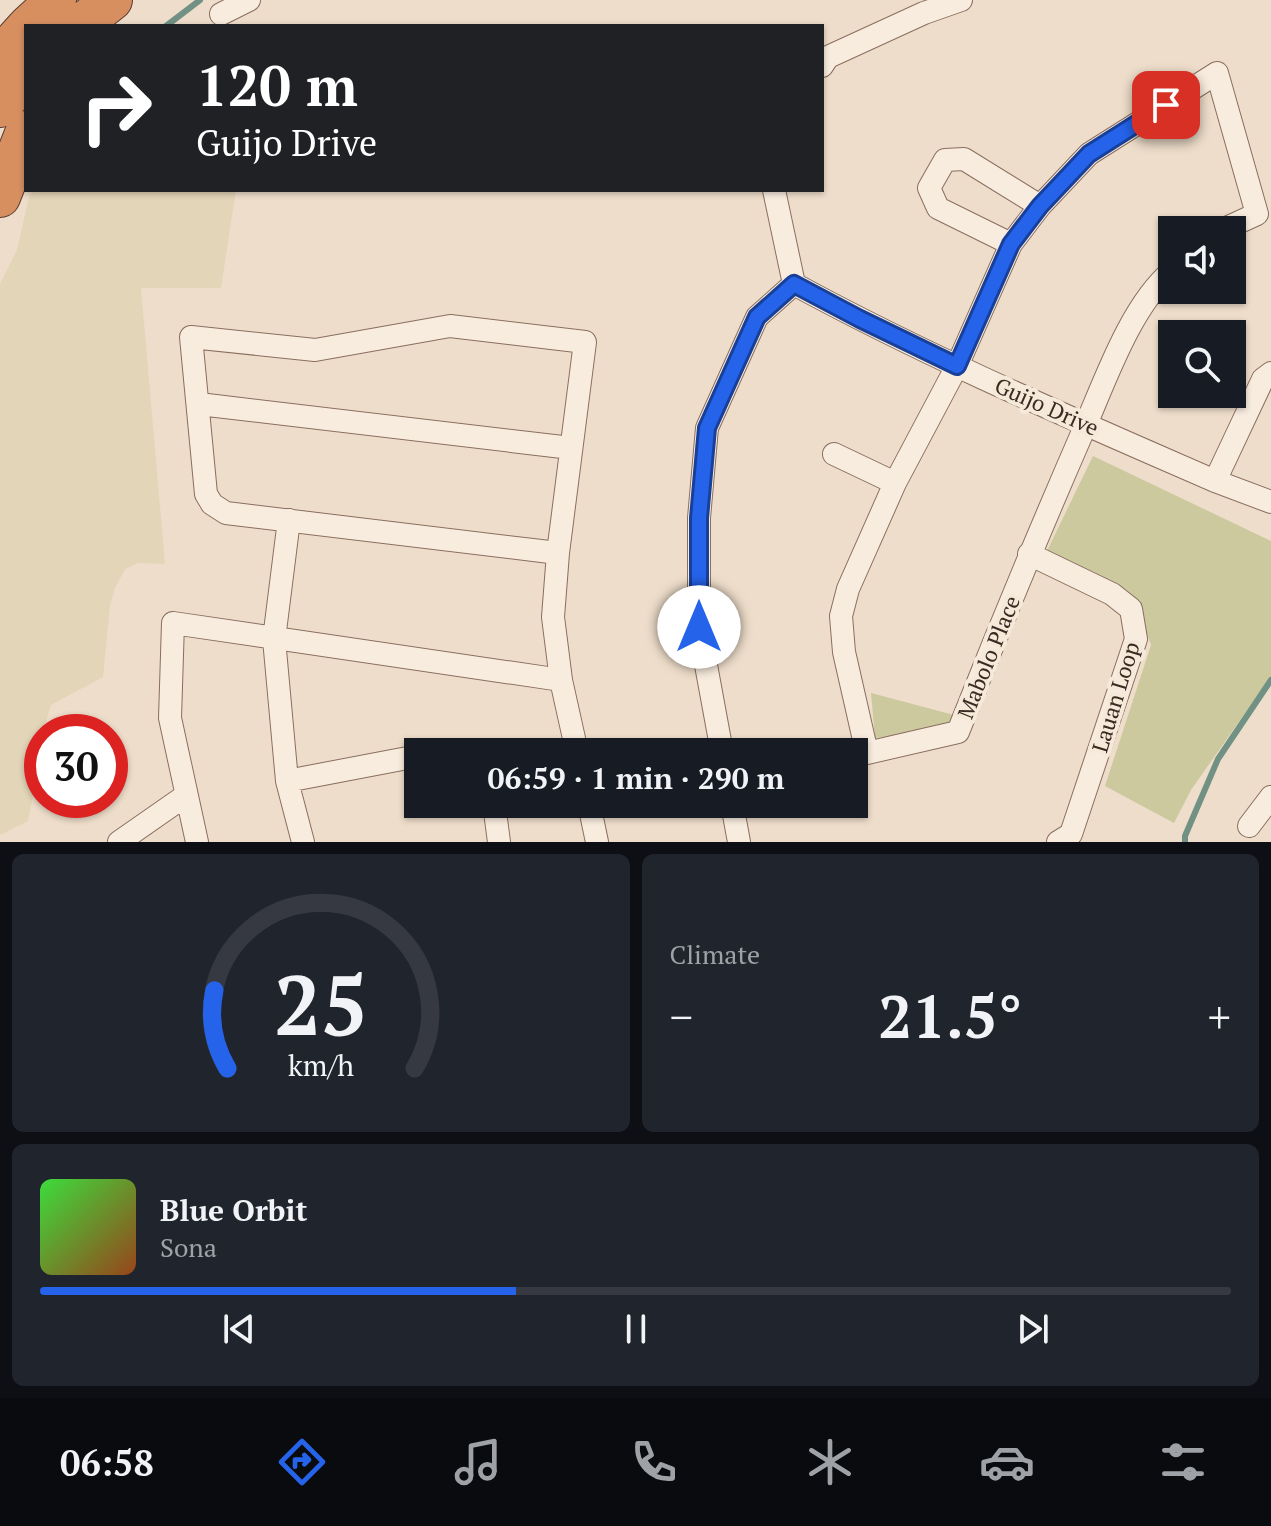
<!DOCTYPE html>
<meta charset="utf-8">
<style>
:root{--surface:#171b24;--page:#20242c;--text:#f1f3f6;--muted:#9ea1a6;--line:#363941;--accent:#2563eb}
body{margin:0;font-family:"PT Serif",serif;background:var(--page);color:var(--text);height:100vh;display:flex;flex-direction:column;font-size:30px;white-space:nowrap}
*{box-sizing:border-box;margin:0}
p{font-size:26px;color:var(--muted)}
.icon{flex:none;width:44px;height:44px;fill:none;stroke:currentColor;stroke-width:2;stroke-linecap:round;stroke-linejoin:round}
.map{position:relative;height:842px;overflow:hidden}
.drawer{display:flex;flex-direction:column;gap:12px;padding:12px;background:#0d0f14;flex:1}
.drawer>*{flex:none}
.top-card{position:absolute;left:24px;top:24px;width:800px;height:168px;border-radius:0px;box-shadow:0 2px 6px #0004;background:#202124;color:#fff;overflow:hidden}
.buttons{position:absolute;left:1158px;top:216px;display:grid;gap:16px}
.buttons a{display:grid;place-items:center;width:88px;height:88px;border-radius:0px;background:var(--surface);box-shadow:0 2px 6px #0004;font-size:40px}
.speed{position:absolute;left:24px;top:714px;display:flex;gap:16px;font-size:40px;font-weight:700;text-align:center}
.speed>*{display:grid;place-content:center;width:104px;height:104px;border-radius:50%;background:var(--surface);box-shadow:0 2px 6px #0004;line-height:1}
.speed .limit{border:12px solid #d22;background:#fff;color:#111}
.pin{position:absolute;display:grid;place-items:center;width:68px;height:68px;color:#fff;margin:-34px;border-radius:16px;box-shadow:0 4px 12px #0006}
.me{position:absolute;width:88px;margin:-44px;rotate:0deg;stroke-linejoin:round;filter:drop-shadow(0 0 6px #0008)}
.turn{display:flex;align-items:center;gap:28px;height:168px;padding:0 40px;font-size:36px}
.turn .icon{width:104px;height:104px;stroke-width:2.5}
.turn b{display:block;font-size:56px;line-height:68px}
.big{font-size:60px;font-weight:800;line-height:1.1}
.drawer .card{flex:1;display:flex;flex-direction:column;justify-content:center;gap:12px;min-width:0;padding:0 28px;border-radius:12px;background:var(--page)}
.drawer .dial{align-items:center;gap:0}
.dial svg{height:208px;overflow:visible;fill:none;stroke:var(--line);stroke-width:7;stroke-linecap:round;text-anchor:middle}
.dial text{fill:var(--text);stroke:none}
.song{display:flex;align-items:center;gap:24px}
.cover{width:96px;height:96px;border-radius:12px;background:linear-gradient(135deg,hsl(120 70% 55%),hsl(20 70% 35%))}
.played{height:8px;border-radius:4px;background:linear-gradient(90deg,var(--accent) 40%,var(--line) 40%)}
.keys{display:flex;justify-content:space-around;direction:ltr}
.heat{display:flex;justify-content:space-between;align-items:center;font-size:44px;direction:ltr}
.drawer .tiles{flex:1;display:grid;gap:12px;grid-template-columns:1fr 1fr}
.card:last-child{grid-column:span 2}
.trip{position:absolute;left:404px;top:738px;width:464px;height:80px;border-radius:0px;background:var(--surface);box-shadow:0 2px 6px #0004;font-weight:800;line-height:80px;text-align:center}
.tabs{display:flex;height:128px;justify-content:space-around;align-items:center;background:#090b0e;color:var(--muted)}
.tabs .icon{width:56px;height:56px}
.tabs .on{color:var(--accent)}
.tabs b{font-size:36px;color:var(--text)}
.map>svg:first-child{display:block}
.farmland{fill:#e3d5b8}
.green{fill:#ccc99e}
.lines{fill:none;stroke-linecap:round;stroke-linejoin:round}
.stream{stroke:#719184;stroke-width:6}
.minor-casing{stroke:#8a6e5f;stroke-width:24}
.motorway-casing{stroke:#583e33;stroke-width:42}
.minor{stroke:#f8ecde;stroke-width:22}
.motorway{stroke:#d88f60;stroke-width:40}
.route-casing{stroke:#184099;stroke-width:20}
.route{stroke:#2563eb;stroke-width:14}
.labels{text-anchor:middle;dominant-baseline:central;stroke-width:8;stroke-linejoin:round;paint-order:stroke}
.street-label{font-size:22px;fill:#3b2a22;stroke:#f5e9da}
</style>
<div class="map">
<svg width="1271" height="842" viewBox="0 0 1271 842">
<rect width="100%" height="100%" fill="#eeddca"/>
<!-- farmland -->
<path class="farmland" d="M35,190H236L221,288H141L165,564L138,563L125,569L115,588L110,606L103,677L51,705L39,744L37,774L28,821L0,835V284L17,250L29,197Z"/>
<!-- green -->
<path class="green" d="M1093,456L1271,541V676L1191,790L1174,823L1105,786L1151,645L1137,606L1044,557Z
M871,693L954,715L950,728L875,738Z"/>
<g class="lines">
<!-- stream -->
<path class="stream" d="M166,26L200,0
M1185,842V836L1218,759L1271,680"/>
<!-- minor casing -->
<g class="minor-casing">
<path id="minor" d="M221,14L249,0
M822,66L828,57L924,13L961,0
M774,190L794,284C930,358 1073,419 1215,481
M1011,244L938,208L929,188L945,160L964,159L1040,206
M1172,271C1131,305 1105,381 1084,429C1040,530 998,631 958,732L867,753L844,652L841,616L848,589L895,483L957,366L1011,244L1040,206L1089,154L1217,73L1257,214L1222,230
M1271,373L1263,379L1215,481L1271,502
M199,404L571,448
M834,454L895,483
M289,520L274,639L287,781L303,842
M558,553L226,513L212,504L206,494L191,337L315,350L450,326L585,342L558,553L553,617L561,680L577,752
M1029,554L1112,594L1131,609L1136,639L1071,834L1058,842
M722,752L699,627V518L707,428L757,317L794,284
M287,781L418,756
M494,804L499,842
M589,804L597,842
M732,804L739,842
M1249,826L1271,797
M119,842L185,796
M197,842L170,718L173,623L561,680"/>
</g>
<!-- motorway casing -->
<g class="motorway-casing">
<path id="motorway" d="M28,26L56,0
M79,26L112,0
M0,57L26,28
M0,107L26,76
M0,197L26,131"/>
</g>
<!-- minor -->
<use href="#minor" class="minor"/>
<!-- motorway -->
<use href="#motorway" class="motorway"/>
</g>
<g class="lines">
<!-- route casing -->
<g class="route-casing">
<path id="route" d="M699,627V518L707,428L757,317L794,284L860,319L957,366L1011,244L1040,206L1089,154L1166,105"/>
</g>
<!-- route -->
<use href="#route" class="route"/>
</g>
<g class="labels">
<!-- street labels -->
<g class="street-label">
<text transform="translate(1047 406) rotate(24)">Guijo Drive</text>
<text transform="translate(988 657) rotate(-68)">Mabolo Place</text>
<text transform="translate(1115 697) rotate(-73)">Lauan Loop</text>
</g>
</g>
</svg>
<div class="buttons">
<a><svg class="icon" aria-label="sound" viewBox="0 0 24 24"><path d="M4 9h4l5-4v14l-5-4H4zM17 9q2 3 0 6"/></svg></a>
<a><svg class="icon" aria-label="search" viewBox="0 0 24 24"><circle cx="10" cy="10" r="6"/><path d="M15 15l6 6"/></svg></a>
</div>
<div class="speed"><div class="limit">30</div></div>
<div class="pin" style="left:1166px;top:105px;background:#d93025"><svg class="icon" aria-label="arrive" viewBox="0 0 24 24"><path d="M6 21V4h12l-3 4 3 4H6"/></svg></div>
<svg class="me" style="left:699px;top:627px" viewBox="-20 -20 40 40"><circle r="19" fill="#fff"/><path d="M0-13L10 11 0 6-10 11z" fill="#2563eb"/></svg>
<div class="trip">06:59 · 1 min · 290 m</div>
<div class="top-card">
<div class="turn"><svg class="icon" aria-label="right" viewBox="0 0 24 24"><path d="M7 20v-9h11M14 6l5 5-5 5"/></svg><div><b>120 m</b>Guijo Drive</div></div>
</div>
</div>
<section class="drawer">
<div class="tiles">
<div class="card dial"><svg viewBox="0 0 100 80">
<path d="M14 69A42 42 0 1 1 86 69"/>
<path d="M14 69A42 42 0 0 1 9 39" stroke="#2563eb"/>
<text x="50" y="56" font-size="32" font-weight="700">25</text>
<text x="50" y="72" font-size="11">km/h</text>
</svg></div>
<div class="card"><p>Climate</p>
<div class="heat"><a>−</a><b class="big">21.5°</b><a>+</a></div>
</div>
<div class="card">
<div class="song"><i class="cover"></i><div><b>Blue Orbit</b><p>Sona</p></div></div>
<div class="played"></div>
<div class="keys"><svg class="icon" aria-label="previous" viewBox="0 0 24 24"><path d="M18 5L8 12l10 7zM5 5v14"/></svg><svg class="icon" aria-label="pause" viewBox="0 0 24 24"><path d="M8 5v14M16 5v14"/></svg><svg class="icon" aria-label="next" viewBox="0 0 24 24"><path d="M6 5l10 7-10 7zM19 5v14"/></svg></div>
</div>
</div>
</section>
<nav class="tabs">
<b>06:58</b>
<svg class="icon on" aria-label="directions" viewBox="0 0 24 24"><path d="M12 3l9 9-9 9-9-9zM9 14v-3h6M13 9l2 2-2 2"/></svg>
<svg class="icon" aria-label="music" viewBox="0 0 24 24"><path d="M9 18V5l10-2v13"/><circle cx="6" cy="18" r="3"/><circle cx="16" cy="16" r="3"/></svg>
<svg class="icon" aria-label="phone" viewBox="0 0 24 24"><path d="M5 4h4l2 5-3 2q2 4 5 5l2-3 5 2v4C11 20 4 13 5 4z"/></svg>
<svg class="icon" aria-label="climate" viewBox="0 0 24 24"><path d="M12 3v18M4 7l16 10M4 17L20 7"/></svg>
<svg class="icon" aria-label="car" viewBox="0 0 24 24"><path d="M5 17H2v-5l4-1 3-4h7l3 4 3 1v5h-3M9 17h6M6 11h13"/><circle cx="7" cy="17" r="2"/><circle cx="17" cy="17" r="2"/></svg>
<svg class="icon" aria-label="filters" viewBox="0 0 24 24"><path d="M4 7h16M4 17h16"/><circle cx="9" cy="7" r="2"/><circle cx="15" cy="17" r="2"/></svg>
</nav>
